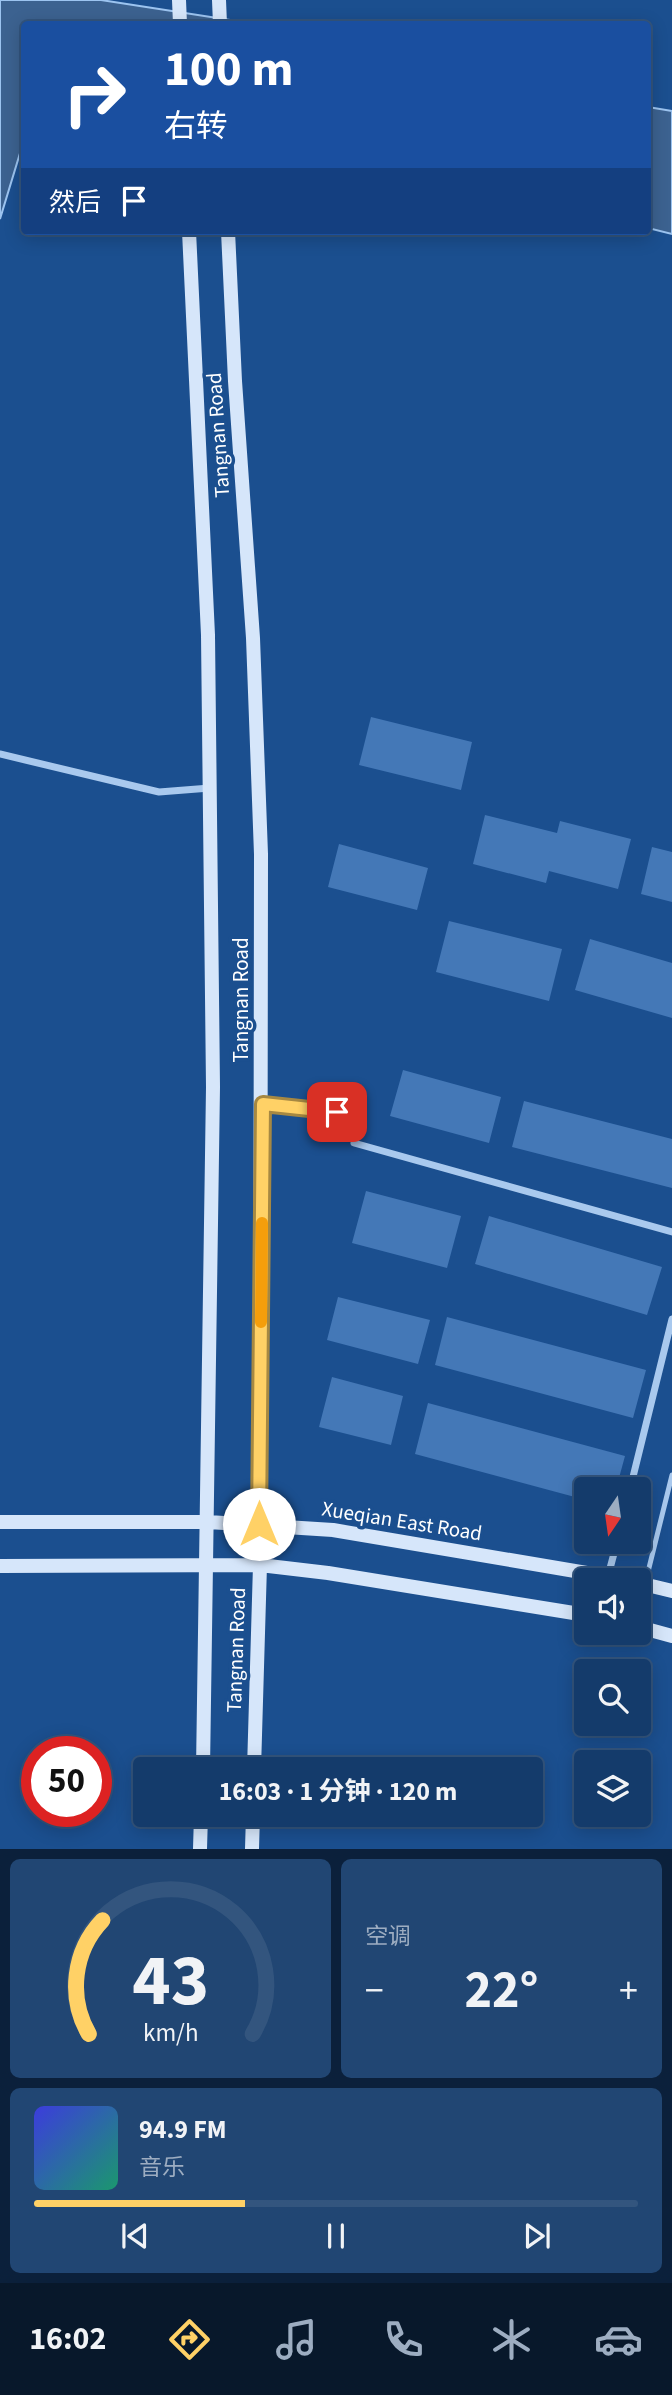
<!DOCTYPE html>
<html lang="zh">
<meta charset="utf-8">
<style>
:root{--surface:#143b6b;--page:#214673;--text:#f1f3f6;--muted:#9dadc1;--line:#33557e;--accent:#ffd166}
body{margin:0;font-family:"Source Sans 3","Noto Sans SC",sans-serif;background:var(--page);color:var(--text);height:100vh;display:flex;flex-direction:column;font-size:26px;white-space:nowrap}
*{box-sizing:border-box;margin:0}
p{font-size:23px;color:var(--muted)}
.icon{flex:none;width:38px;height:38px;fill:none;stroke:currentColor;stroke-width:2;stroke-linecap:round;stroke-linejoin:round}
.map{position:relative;height:1849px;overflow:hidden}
.panel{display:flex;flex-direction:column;gap:10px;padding:10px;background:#0b203b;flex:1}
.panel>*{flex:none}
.top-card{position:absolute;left:21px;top:21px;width:630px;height:214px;border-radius:7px;box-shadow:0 4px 18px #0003,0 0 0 2px var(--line);background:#1a4fa0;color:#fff;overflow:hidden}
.needle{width:46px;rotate:193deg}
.tools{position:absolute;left:574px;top:1477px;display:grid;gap:14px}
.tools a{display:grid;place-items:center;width:77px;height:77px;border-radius:7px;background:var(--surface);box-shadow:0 4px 18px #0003,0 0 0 2px var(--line);font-size:35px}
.speed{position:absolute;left:21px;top:1736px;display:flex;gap:14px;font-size:35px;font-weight:700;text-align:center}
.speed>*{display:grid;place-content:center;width:91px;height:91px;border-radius:50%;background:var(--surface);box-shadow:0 4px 18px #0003,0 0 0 2px var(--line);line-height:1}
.speed .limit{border:10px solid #d22;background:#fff;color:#111}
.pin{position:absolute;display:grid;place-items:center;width:60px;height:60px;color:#fff;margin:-30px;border-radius:14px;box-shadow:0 4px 10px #0006}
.me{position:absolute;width:77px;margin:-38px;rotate:0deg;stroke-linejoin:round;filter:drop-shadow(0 0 5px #0008)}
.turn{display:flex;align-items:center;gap:24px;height:147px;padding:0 28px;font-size:32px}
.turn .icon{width:91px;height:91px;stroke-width:2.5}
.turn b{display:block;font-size:49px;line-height:60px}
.then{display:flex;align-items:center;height:66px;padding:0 28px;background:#0003;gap:14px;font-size:26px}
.big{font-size:52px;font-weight:700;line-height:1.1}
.panel .card{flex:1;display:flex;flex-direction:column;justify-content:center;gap:10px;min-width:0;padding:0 24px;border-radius:10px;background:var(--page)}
.panel .dial{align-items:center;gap:0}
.dial svg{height:182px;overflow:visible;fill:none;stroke:var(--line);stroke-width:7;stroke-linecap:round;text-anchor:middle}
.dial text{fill:var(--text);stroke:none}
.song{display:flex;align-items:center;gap:21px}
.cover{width:84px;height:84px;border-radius:10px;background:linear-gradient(135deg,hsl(240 70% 55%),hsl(160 70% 35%))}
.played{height:7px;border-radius:4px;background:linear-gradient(90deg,var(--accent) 35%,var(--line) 35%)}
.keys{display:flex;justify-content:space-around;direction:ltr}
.heat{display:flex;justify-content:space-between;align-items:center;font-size:38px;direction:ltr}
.panel .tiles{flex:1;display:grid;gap:10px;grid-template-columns:1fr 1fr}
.card:last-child{grid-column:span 2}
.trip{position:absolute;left:133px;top:1757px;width:410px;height:70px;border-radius:7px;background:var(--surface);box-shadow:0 4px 18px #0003,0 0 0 2px var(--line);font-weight:700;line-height:70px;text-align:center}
.dock{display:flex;height:112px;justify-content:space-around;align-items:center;background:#08182b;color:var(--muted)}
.dock .icon{width:49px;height:49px}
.dock .selected{color:var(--accent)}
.dock b{font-size:32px;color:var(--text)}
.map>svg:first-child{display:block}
.water{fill:#3c6290;stroke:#9cc4f0;stroke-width:2}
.building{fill:#4478b7}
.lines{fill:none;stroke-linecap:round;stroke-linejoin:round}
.service{stroke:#a9c9ee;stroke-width:5}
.minor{stroke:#a9c9ee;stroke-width:7}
.secondary{stroke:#d6e6fa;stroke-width:14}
.route-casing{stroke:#a68842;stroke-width:18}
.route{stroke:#ffd166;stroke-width:12}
.slow{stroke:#f59e0b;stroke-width:12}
.labels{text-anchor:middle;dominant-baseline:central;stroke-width:7;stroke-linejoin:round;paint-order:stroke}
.street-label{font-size:21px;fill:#fff;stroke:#1b4f8f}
</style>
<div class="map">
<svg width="672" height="1849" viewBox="0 0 672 1849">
<rect width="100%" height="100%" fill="#1b4f8f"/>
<!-- water -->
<path class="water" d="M0,0H101L256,24H24V140L0,219Z
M648,107L672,111V234L648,228Z"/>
<!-- building -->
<path class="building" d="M371,717L472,742L461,790L359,765Z
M485,815L557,833L560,821L631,839L618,889L549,871L546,883L473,864Z
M339,844L428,868L417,910L328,887Z
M652,847L672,852V902L641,894Z
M449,921L562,949L549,1001L436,972Z
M590,939L672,963V1018L575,990Z
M403,1070L501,1097L489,1143L390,1116Z
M524,1101L672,1139V1188L512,1147Z
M366,1191L461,1216L447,1268L352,1243Z
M489,1216L662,1267L647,1315L475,1264Z
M338,1297L430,1320L418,1364L327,1340Z
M447,1317L646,1370L633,1418L435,1365Z
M332,1377L403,1396L391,1445L319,1427Z
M428,1403L625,1456L616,1489H586V1500L415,1454Z"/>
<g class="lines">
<!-- service -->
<path class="service" d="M645,1584L672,1475"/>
<!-- minor -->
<path class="minor" d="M0,754L159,792L210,788
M263,1104L362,1115L354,1143L672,1232
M630,1489L672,1319
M608,1576L617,1542"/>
<!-- secondary -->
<path class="secondary" d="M179,0L180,24
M219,0L220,24
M189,231L208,635L213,1087L203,1769
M228,231L235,381L253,638L261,854L260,1565L254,1769
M0,1522H208L333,1530L628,1580
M0,1566L260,1565L328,1573L586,1615
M639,1583L672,1591
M639,1627L672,1636
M200,1849L201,1815
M252,1849L253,1815"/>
</g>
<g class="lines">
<!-- route casing -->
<g class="route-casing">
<path id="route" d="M259,1524L263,1104L337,1112"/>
</g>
<!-- route -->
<use href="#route" class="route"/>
<!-- slow -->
<path class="slow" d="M261,1322L262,1223"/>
</g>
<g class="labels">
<!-- street labels -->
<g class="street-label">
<text transform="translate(218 435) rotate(-94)">Tangnan Road</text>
<text transform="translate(241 1000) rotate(-90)">Tangnan Road</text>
<text transform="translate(402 1521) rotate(9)">Xueqian East Road</text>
<text transform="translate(236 1650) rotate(-88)">Tangnan Road</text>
</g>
</g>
</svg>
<div class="tools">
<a><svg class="needle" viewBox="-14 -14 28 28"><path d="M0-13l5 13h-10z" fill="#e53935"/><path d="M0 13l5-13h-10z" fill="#9dadc1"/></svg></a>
<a><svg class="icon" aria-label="sound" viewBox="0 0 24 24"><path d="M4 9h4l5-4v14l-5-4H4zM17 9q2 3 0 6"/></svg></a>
<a><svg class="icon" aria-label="search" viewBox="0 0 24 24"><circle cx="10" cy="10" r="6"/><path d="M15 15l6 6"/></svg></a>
<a><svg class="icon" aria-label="layers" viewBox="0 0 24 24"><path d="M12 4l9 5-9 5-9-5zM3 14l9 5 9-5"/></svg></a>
</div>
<div class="speed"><div class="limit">50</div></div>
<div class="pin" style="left:337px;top:1112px;background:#d93025"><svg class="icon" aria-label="arrive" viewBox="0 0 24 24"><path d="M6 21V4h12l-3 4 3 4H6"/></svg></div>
<svg class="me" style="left:259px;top:1524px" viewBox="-20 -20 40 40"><circle r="19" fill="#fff"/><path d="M0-13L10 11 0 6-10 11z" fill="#ffd166"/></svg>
<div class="trip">16:03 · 1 分钟 · 120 m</div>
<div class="top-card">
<div class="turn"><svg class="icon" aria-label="right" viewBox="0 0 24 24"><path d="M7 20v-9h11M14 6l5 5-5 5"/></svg><div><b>100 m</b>右转</div></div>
<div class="then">然后<svg class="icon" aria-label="arrive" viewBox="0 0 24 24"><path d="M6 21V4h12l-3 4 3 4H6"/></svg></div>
</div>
</div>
<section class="panel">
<div class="tiles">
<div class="card dial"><svg viewBox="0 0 100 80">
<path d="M14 69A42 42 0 1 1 86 69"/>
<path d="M14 69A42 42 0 0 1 20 19" stroke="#ffd166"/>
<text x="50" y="56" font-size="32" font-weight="700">43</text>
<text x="50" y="72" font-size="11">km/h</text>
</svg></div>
<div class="card"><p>空调</p>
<div class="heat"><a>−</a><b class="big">22°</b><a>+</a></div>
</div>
<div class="card">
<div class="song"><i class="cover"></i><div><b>94.9 FM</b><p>音乐</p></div></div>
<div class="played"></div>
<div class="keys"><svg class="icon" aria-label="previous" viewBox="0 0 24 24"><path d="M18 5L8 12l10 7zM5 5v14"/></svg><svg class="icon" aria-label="pause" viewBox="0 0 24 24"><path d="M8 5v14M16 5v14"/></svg><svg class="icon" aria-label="next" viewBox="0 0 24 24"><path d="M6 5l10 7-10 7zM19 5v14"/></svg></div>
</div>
</div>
</section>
<nav class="dock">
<b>16:02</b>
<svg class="icon selected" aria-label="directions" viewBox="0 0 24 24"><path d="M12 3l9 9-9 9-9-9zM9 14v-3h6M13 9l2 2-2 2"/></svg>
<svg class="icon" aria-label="music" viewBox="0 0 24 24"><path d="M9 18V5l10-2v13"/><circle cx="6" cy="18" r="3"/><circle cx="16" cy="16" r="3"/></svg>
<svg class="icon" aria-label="phone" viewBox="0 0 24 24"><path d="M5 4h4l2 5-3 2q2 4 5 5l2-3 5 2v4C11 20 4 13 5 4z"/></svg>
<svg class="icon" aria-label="climate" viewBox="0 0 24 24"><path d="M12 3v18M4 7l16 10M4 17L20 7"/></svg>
<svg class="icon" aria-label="car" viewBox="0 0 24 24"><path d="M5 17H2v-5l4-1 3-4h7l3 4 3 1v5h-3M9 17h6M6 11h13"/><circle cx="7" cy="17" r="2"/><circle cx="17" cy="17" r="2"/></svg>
</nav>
